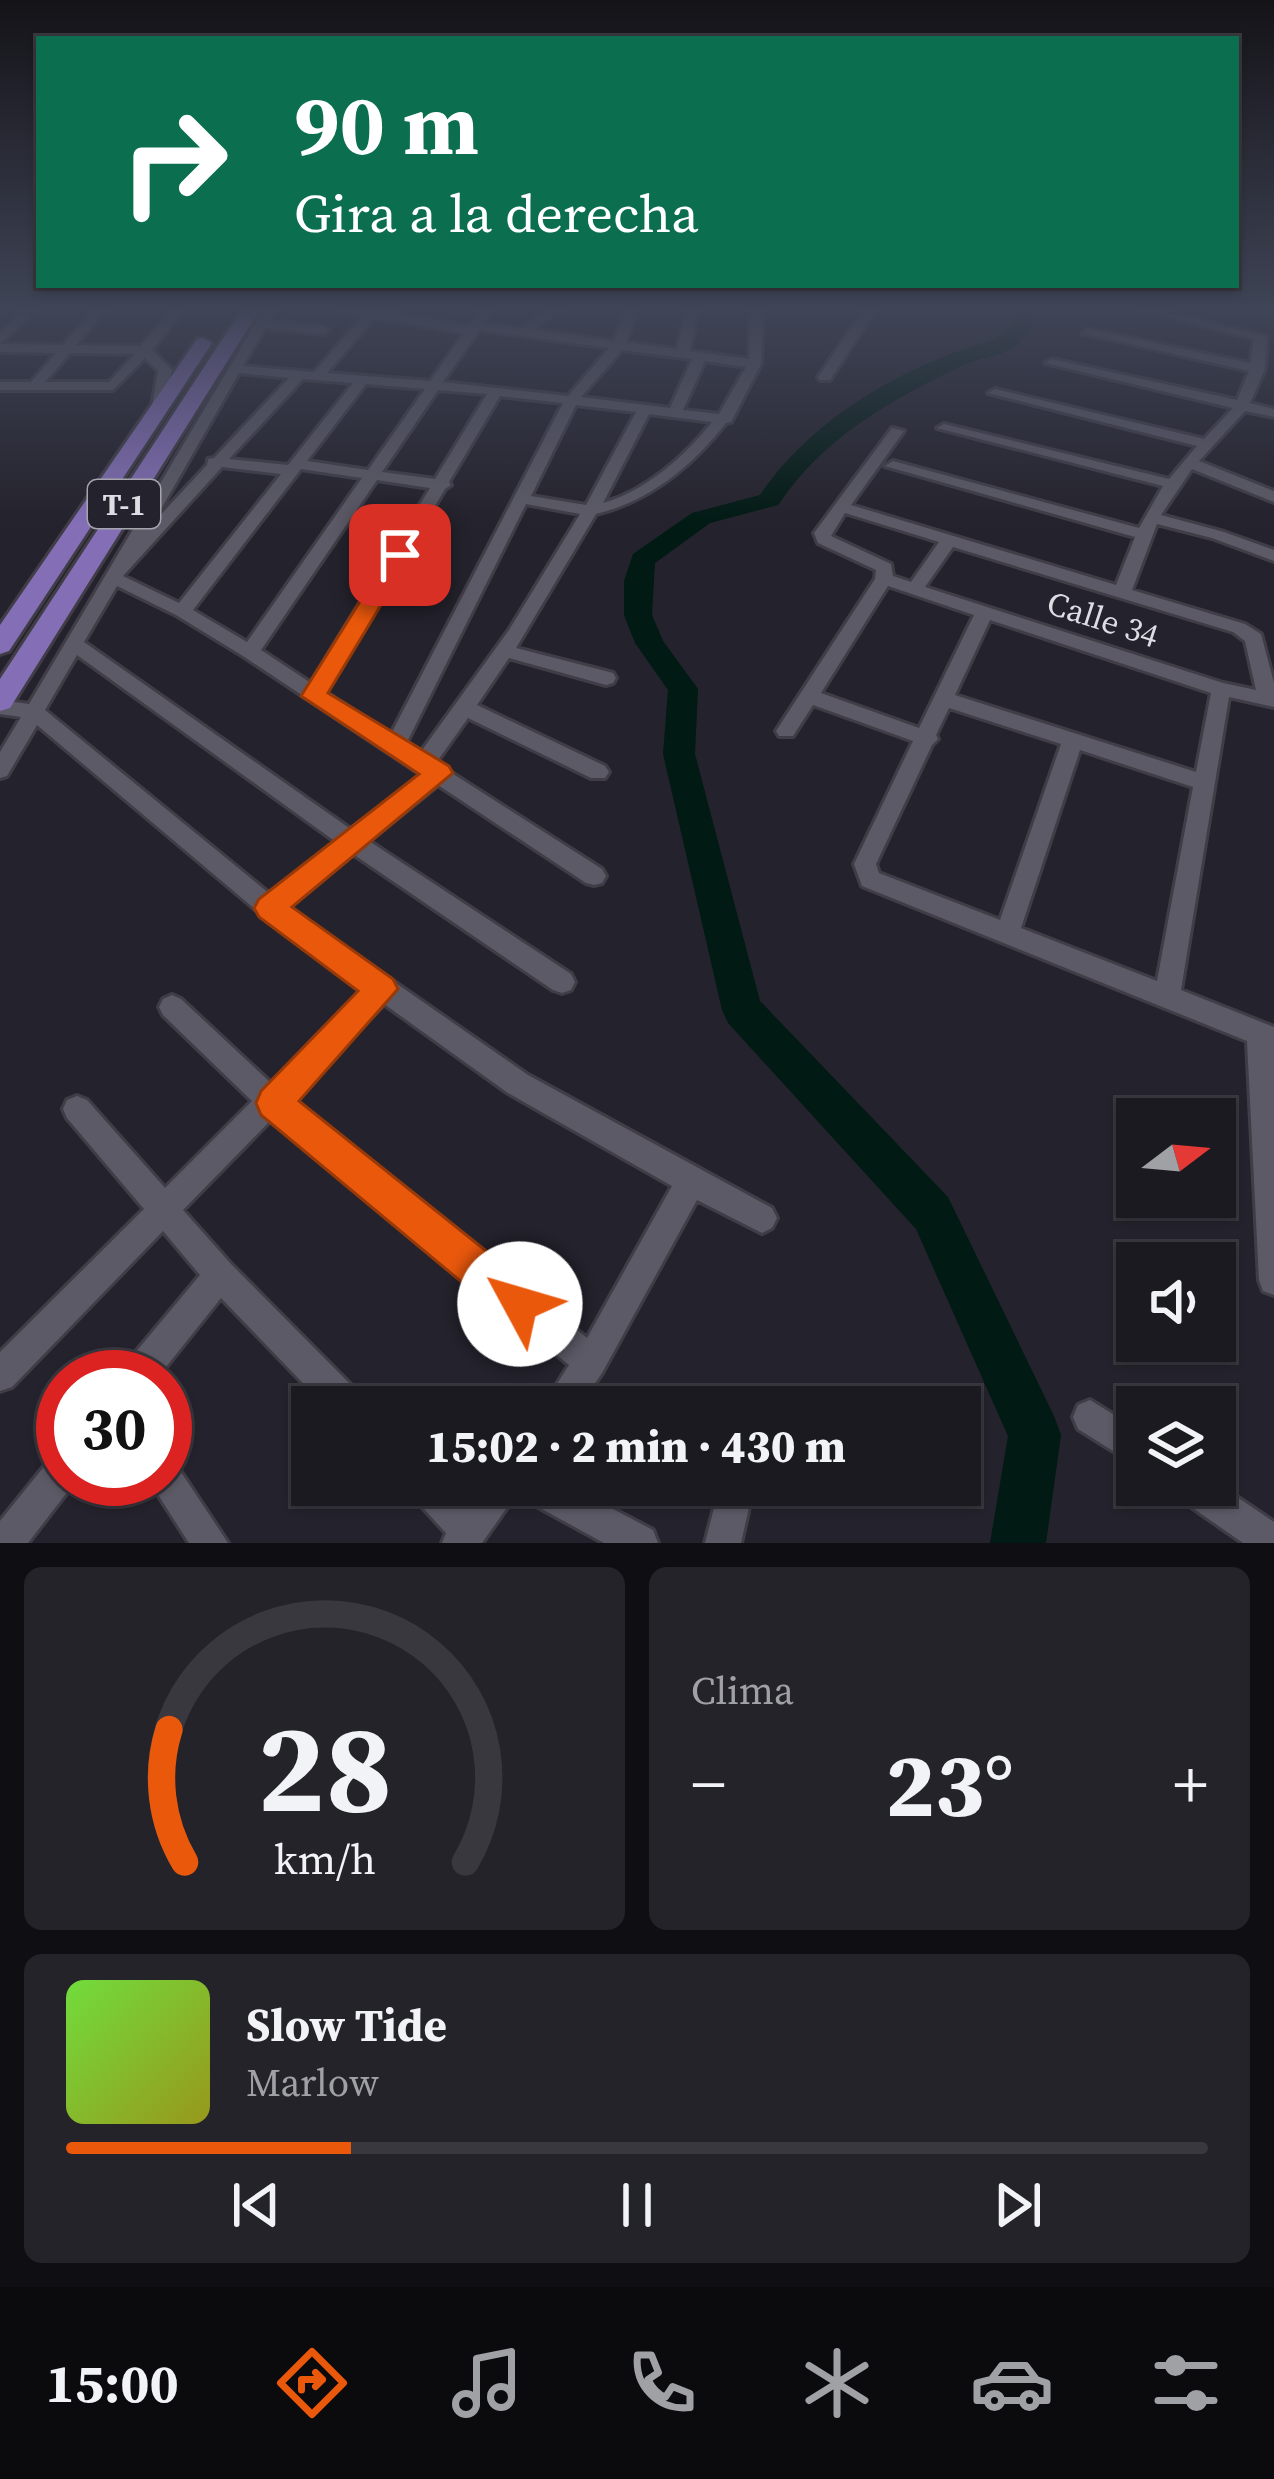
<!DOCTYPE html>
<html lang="es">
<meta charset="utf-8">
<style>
:root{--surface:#1b1a21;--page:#24232a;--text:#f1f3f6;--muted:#a0a1a5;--line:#39383f;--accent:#ea580c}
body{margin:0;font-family:"Source Serif 4",serif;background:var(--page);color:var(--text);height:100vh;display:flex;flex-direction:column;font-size:45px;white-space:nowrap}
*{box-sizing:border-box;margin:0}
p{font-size:39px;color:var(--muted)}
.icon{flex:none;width:66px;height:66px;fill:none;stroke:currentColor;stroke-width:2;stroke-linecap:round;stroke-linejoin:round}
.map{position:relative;height:1543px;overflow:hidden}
.drawer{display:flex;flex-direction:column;gap:24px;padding:24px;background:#0f0e12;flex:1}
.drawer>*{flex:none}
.top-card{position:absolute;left:36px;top:36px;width:1203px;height:252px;border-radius:0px;box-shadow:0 3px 9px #0004,0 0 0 3px var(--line);background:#0b6e4f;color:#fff;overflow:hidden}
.needle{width:78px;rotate:74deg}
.tools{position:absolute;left:1116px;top:1098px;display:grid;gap:24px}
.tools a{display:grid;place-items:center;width:120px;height:120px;border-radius:0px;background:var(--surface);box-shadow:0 3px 9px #0004,0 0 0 3px var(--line);font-size:60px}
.speed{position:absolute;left:36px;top:1350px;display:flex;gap:24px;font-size:60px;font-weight:700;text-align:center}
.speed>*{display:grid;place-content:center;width:156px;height:156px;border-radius:50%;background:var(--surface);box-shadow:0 3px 9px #0004,0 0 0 3px var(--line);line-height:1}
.speed .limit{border:18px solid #d22;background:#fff;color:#111}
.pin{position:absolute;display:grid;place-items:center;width:102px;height:102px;color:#fff;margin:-51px;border-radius:24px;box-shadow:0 6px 18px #0006}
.me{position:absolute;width:132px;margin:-66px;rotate:309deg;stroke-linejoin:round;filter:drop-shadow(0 0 9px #0008)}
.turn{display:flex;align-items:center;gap:42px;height:252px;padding:0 60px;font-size:54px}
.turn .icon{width:156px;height:156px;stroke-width:2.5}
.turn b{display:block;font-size:84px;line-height:102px}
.big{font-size:90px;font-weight:800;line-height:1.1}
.drawer .tile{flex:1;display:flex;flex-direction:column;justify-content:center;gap:18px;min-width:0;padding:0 42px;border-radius:18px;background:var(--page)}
.drawer .dial{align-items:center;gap:0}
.dial svg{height:312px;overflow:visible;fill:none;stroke:var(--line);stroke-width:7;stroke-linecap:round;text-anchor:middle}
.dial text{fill:var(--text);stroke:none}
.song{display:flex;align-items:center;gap:36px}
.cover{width:144px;height:144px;border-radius:18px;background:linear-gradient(135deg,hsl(100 70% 55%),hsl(60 70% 35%))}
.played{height:12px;border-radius:6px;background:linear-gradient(90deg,var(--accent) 25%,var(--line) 25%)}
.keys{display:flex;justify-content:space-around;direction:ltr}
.heat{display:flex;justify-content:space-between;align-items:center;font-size:66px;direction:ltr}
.drawer .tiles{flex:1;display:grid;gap:24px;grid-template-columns:1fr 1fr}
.tile:last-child{grid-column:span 2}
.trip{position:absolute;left:291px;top:1386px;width:690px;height:120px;border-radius:0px;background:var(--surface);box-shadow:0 3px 9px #0004,0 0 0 3px var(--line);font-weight:800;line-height:120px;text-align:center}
.tabs{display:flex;height:192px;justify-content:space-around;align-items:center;background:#0b0a0d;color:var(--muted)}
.tabs .icon{width:84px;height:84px}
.tabs .on{color:var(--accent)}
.tabs b{font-size:54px;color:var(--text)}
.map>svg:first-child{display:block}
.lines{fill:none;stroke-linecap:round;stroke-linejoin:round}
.river{fill:#011a13;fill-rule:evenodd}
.street-casing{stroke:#403d47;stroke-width:6}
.primary-casing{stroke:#403d47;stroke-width:6}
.street{fill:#5c5a66;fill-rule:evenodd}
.primary{fill:#846fb7;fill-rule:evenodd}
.route{fill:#ea580c;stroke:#983908;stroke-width:3}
.labels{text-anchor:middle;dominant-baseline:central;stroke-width:12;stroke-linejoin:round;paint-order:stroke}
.shield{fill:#24222c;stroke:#a6a5ad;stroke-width:3}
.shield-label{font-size:30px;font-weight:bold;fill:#dedde4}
.street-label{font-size:33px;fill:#dedde4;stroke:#24222c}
</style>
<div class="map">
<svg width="1274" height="1543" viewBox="0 0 1274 1543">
<rect width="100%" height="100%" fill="#24222c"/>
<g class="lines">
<!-- river -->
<path class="river" d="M1016,309H1035C1032,328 1029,335 1013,347C998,358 977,358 961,366C888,402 824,437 778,505L710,523L655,563L652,615L663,641L698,689L695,754L760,1001L948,1197L1054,1416L1061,1435L1046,1543H990L1008,1436L916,1229L728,1023L722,1010L663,754L668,690L635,643L624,615V581L633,554L692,513L760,495C804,429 879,381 953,353C976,345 993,343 1012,328Z"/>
<!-- street casing -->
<g class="street-casing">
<path id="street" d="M25,309H37L0,344V333Z
M94,309H106L76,345L141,346L173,309H185L152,350L172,370L164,409L152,406L158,371L145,358L113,390H0V382H31L56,353L0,352V344L63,345ZM70,353L135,354L109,382H45Z
M264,309H276L269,321L323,326L329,330L323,334L265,328L243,366L314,372L363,316L338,309H372L468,326L481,309H493L484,323L521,328L547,309H560L534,330L614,341L625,309H637L626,342L677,349L686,309H698L690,351L749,359L751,309H763L761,364L731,422L726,423C692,466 650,501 596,514L516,648L613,673L616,678L613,683L606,685L509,658L477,705L605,766L609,772L605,778H591L468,718L436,763L602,869L606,876L602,883L594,885L586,883L438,785L369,841L571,974L575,982L571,990L562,993L553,990L353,854L288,908L528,1075L772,1208L777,1218L772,1228L762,1233L697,1200L602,1373L579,1407H542L569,1365L272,1119L183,1210L231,1264L361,1395L366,1407H326L221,1298L158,1377H121L125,1365L200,1275L163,1231L12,1387L0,1391V1352L144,1209L67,1118L63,1109L67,1100L77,1096L87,1100L165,1188L252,1101L163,1015L159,1007L163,999L172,995L181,999L271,1083L364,990L262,915L37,725L7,776L0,778V752L21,717L0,714V700L29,704ZM374,318L464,333L430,381L327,373ZM479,330L609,348L568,396L443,382ZM622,350L692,359L670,408L581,397ZM705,361L746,367L719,414L683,410ZM239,373L289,378L214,458L208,459L207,465L153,523ZM303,379L353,383L288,465L229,459ZM366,384L425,389L368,470L307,461ZM438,390L487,394L435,479L382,472ZM500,396L563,403L391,734L325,692L445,489L451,485L449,482ZM576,405L636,412L586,505L531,496ZM649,414L712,422C685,456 646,491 603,503ZM222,467L281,474L179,603L123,576ZM301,469L362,478L247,642L193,610ZM377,480L430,488L311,683L261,650ZM526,504L580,514L509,630L420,753L406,744ZM117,586L176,615L243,656L422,775L352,830L84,642ZM77,655L336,842L270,894L45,710ZM384,1004L508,1093L672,1186L587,1338L291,1100Z
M864,309H876L830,380H820L818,377Z
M1137,309H1157L1267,337L1265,369L1250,403L1274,409V417L1245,411L1199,461L1274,491V502L1192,469L1161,515L1224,532L1274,550V561L1212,538L1157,524L1132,590L1245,624L1261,634L1274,683V707L1229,697L1181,990L1274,1027V1295L1263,1291L1259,1280L1247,1041L862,886L854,864L913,741L813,705L793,736H779L776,731L875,579L876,570L818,543L814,533L892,428L904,431L851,505L1116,585L1135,537L885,466L893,461L1139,528L1163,486L937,428L944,424L1169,479L1197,446L988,393L995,389L1204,439L1233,408L1045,363L1052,359L1237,400L1249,371L1082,333L1088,329L1250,363L1254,339ZM845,513L939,542L911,582L893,576L891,564L831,536ZM953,547L1233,632L1245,641L1256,690L1223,683L925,587ZM888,586L974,615L919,728L821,693ZM990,620L1211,693L1196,772L955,695ZM949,708L1061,744L1000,920L879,873L876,864L932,745L938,739L936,735ZM1080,750L1193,787L1157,981L1021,928Z
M1090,1400L1137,1429V1466L1078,1429L1073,1417L1078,1405Z
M63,1453V1479H76L75,1482L28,1543H0V1521L51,1458Z
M165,1461L177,1466L228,1543H189L148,1479H165Z
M1215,1482L1274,1522V1543H1243L1177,1497L1172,1485H1215Z
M408,1485H449L467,1504L482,1485H567L653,1530L658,1543H604L520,1497L518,1492L482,1543H442L446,1533L413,1497Z
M720,1485H754L741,1543H705Z"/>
</g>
<!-- primary casing -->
<g class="primary-casing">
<path id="primary" d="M242,309H260L10,708L0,711V679Z
M203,338L212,343L9,651L0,654V625L197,339Z"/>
</g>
<!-- street -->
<use href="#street" class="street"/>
<!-- primary -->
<use href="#primary" class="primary"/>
</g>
<!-- sky -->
<linearGradient id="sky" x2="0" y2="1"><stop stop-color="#141318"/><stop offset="0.59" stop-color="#3f4456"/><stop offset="1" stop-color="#3f4456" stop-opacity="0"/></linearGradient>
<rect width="1274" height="525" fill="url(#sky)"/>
<!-- route -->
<path class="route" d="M400,549L411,555L328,693L449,766L453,773L292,907L393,979L398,989L299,1101L535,1290L541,1304L535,1319L520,1325L506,1319L261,1115L256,1103L261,1091L358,991L259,917L254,908L259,899L419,774L301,696L389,555Z"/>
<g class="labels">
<!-- shield labels -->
<rect class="shield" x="88" y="480" width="72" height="48" rx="9"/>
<g class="shield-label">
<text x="124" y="504">T-1</text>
</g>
<!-- street labels -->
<g class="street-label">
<text transform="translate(1103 619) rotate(18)">Calle 34</text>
</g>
</g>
</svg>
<div class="tools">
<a><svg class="needle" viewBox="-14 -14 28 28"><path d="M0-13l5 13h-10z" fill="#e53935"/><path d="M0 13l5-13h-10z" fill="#a0a1a5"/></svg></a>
<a><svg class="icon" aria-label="sound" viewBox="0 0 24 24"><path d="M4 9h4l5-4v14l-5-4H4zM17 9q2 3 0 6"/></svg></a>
<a><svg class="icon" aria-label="layers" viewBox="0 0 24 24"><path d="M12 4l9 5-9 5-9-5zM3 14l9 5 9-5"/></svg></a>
</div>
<div class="speed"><div class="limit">30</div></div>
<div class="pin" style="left:400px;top:555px;background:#d93025"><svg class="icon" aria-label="arrive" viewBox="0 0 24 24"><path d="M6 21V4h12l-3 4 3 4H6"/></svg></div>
<svg class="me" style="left:520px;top:1304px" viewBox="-20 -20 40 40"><circle r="19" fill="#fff"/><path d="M0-13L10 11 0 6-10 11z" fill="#ea580c"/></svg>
<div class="trip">15:02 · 2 min · 430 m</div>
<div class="top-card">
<div class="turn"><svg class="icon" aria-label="right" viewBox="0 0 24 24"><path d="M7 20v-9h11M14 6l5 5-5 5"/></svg><div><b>90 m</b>Gira a la derecha</div></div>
</div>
</div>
<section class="drawer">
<div class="tiles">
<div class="tile dial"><svg viewBox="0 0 100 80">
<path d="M14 69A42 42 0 1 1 86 69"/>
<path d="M14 69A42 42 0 0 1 10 35" stroke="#ea580c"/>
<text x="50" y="56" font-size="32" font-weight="700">28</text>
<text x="50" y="72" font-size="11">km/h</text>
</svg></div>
<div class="tile"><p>Clima</p>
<div class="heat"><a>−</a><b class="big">23°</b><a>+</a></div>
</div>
<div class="tile">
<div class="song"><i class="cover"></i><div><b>Slow Tide</b><p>Marlow</p></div></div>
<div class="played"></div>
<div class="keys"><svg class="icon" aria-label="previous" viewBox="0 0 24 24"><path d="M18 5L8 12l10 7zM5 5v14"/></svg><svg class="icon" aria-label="pause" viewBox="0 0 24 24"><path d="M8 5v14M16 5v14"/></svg><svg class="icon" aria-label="next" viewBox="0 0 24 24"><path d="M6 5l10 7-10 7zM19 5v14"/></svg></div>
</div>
</div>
</section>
<nav class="tabs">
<b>15:00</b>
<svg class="icon on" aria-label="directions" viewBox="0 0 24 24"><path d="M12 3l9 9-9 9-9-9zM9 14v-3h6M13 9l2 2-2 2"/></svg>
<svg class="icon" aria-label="music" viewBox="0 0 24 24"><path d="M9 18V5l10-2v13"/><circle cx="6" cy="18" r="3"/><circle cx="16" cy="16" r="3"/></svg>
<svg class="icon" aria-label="phone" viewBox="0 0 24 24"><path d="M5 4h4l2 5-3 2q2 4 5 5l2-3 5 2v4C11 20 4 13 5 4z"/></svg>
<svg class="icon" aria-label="climate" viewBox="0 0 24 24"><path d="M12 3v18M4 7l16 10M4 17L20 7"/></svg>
<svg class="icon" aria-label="car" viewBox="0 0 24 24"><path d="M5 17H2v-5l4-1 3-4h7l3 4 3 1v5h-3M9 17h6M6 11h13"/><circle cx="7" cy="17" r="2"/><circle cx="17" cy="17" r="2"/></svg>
<svg class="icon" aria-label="filters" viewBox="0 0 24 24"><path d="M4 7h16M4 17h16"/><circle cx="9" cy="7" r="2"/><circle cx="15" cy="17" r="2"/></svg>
</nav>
